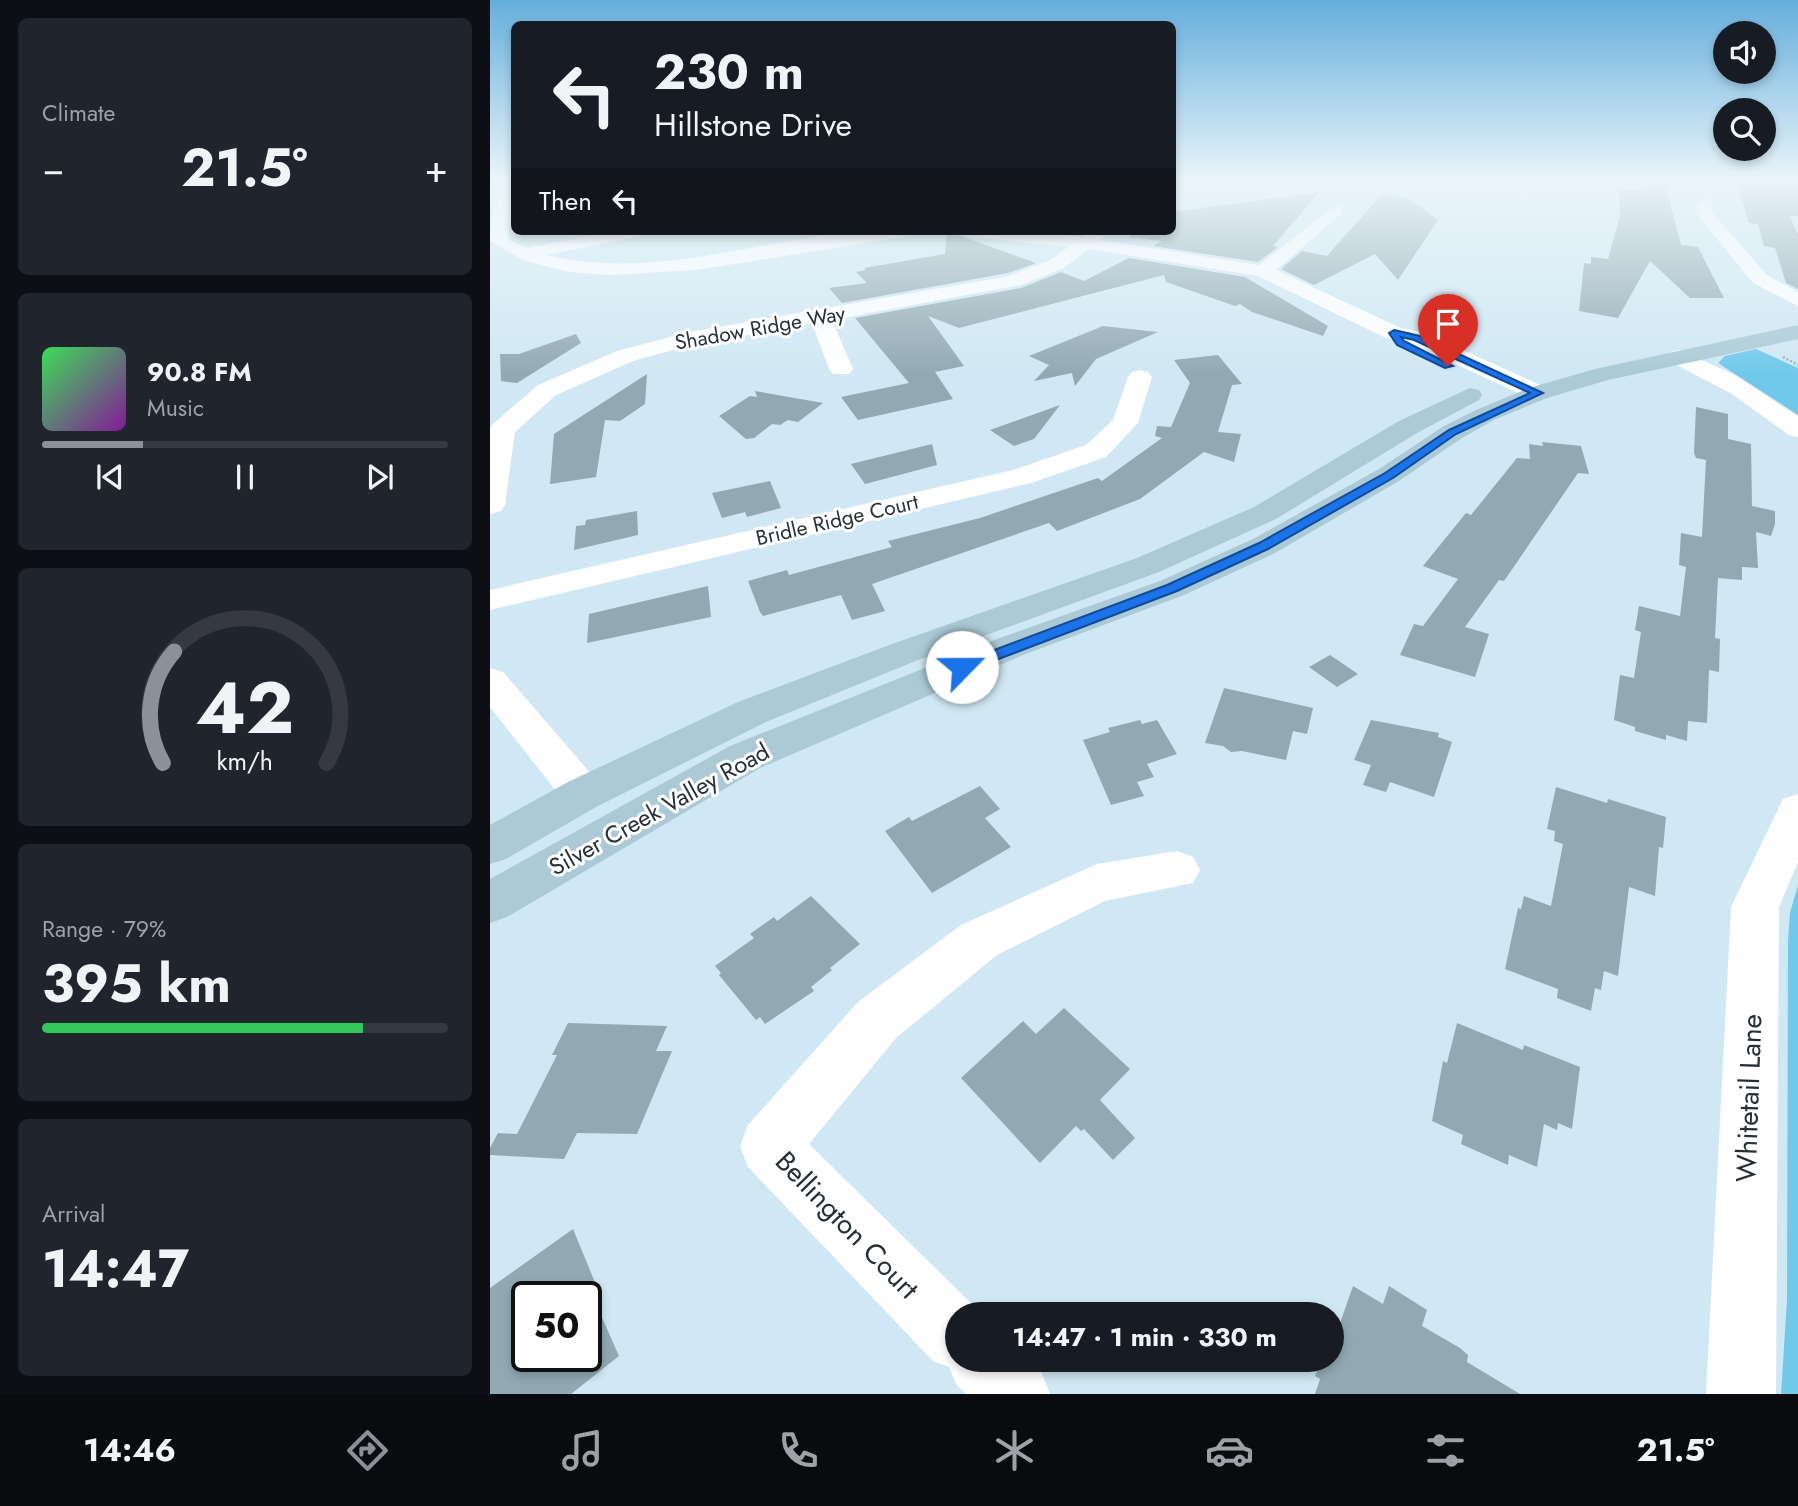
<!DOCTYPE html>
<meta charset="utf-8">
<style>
:root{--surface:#171b24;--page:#20242c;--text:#f1f3f6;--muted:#9ea1a6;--line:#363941;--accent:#8c9099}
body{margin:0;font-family:Jost,sans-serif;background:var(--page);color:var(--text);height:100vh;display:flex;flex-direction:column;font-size:26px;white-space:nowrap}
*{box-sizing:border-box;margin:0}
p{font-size:23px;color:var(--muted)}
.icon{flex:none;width:38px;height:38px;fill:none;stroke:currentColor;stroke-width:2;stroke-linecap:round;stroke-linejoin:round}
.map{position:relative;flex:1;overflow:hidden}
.panel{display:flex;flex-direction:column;gap:18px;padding:18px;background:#0d0f14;width:490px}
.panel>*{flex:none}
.guide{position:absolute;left:21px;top:21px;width:665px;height:214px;border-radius:10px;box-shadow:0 4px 10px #0003;background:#171b24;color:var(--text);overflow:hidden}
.buttons{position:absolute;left:1223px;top:21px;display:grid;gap:14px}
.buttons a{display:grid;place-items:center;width:63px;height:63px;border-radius:50%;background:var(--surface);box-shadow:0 4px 10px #0003;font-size:35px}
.speed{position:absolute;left:21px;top:1281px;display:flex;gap:14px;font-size:35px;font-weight:700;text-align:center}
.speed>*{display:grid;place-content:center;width:91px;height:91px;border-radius:50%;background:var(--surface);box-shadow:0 4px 10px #0003;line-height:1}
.speed .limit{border:4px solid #111;border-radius:10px;background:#fff;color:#111}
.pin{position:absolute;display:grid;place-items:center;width:60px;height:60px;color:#fff;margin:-72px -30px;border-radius:50% 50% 50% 0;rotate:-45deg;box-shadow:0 0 7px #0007}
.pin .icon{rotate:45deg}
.me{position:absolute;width:77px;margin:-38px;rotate:67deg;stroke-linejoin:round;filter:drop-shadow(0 0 5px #0008)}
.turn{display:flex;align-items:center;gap:24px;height:147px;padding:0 28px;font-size:32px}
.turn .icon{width:91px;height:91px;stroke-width:2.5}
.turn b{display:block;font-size:49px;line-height:60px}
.then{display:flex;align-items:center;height:66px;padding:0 28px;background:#0003;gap:14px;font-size:26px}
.big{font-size:52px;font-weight:700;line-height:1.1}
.panel .widget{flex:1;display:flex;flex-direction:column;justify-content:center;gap:10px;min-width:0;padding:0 24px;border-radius:10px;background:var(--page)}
.panel .dial{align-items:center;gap:0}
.dial svg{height:182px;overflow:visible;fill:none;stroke:var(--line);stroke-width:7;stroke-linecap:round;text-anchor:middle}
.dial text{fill:var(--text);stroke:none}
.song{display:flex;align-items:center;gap:21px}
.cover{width:84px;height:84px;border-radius:10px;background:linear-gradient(135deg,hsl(130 70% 55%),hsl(290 70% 35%))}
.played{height:7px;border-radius:4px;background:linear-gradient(90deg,var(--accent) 25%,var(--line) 25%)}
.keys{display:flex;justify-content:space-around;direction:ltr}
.heat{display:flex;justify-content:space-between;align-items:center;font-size:38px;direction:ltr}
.charge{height:10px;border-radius:5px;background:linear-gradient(90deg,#34c759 79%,var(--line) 0)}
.trip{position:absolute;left:455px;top:1302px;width:399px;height:70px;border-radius:35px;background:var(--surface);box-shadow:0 4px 10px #0003;font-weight:700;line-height:70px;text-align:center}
.tab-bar{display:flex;height:112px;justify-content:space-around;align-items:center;background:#090b0e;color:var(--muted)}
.tab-bar .icon{width:49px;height:49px}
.tab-bar .current{color:var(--accent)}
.tab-bar b{font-size:32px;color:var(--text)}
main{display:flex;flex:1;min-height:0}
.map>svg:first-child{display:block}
.green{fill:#70c9eb}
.building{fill:#92a9b3;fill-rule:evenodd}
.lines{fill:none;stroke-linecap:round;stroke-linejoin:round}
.path{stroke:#9db1ba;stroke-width:2.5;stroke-dasharray:2 2;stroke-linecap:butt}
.minor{fill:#fff;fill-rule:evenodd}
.major{fill:#abcad6;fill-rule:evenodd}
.route{fill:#1a73e8;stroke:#114b97;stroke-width:2}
.labels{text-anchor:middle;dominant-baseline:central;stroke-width:6;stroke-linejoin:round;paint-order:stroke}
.far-street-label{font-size:21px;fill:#273135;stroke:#fff}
.street-label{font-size:24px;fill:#273135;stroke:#fff}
.near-street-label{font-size:28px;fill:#273135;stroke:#fff}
</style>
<main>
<section class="panel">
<div class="widget"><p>Climate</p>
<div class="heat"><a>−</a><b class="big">21.5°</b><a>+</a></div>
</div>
<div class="widget">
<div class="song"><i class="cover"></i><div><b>90.8 FM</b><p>Music</p></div></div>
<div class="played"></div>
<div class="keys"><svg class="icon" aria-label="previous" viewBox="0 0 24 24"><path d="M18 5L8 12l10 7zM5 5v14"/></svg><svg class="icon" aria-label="pause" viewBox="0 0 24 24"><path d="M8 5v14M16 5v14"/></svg><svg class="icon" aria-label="next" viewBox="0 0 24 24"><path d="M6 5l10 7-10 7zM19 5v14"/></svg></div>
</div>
<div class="widget dial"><svg viewBox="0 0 100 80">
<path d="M14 69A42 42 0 1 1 86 69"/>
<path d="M14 69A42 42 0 0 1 19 20" stroke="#8c9099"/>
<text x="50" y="56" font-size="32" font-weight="700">42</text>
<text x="50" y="72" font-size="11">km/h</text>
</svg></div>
<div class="widget"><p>Range · 79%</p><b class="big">395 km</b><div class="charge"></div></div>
<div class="widget"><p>Arrival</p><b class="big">14:47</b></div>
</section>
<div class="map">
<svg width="1308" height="1394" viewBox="0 0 1308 1394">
<rect width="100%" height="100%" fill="#d0e8f3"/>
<!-- green -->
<path class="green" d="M1266,349L1308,368V415L1228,363L1235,356Z
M1308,885V1394H1291L1297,1300L1298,940L1300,913Z"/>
<!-- building -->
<path class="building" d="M1158,180H1174L1191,245L1208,247L1234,298H1200L1160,261L1128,318L1089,311L1094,263L1101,264V257L1118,259L1130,216L1129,189L1157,191Z
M1245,180H1285L1308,185V216H1300L1308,234V289L1296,283L1285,248L1274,246L1268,224L1259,223Z
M829,192L783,246L788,247L768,262L663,246L672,241L639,237L647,231H682V212Z
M892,194L918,198L948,220L908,280L885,254L824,285L791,269L812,251L837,256Z
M457,231L546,263L518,273L352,303L339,288L377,283L366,272L376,270L374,268L455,254Z
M639,258L755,277L838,326L833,336L762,312L750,304L745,306L676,282L674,275L469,328L438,316L474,366L445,372L463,399L368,420L351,397L419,383L365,318L531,288L571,272L594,281Z
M613,326L668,332L606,359L585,386L582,373L544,381L559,365L539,356Z
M86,334L91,343L27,383L11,381L10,354H29Z
M728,355L752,384L742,385L728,432L751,434L744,462L714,452L650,499L567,531L559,523L382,584L395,611L362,620L351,595L273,616L270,612L258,581L297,570L299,575L402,547L398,541L490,518L608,478L612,481L672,438L665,436L667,426L681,427L700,383L684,360Z
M157,374L155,404L130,421L115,420L106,477L60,484L64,434Z
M265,391L333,403L308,422L298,420L290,425L282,424L264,438L256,439L229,416L260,396L267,397Z
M570,405L544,439L524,446L500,430Z
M1206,407L1238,414V439L1261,444L1262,506L1285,511V524L1281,536L1266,532L1268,568L1252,567V580L1228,578L1225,638L1230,639L1229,672L1219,670L1217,723L1198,721L1197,741L1176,735V740L1145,731V727L1124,720L1130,675L1144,678L1151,632L1145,630L1149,606L1190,616L1196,567L1189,565L1191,533L1212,537L1216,460L1206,458L1204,453Z
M1052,442L1091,446L1099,474L1088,473L1014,581L1009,580L975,627L999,634L985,677L910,655L924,624L933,626L968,579L933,566L976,513L981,515L1027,458L1040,459L1039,444L1053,446Z
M442,444L447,465L375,484L361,464Z
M280,481L291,508L257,517L255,512L232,518L222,493Z
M147,511L148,535L84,550L86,526L95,525L96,520Z
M218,586L221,617L97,643L99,614Z
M840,655L868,674L847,687L819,667Z
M734,688L823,708L817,734L803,731L796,760L752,751L741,752L733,746L715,743Z
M650,720L652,724L667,720L687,754L657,764L664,777L647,782L654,796L621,805L593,740L620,732L618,728Z
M881,720L949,733L948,737L962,742L944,797L900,782L896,792L873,785L881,765L864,760Z
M490,786L510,809L495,818L521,847L442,893L395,831L419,817L422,821Z
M1066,787L1117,803L1118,799L1176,817L1173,848L1169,847L1165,896L1139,887L1128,976L1114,971L1111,990L1105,988L1101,1011L1067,998L1068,989L1015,969L1028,908L1031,909L1034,896L1061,906L1073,844L1064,841L1065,831L1057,829Z
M321,896L370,944L340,968L342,970L321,987L324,991L275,1024L270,1017L266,1020L229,975L231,973L225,966L264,938L260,934L284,917L287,921Z
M574,1008L640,1069L610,1100L645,1138L623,1160L594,1129L591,1131L586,1126L550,1163L471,1078L533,1021L546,1034Z
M78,1023L177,1026L166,1051H182L147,1134L87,1133L74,1159L0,1155V1148L8,1133L27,1134L67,1055H62Z
M967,1023L1033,1050L1034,1045L1090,1067L1082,1129L1068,1123L1067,1130L1054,1124L1047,1167L1019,1155L1018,1165L971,1144L973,1135L942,1121L953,1061L957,1063Z
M83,1229L111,1297H103L129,1356L81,1394H0V1288ZM37,1297H96V1356H37Z
M863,1286L893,1304L899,1286L937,1310L932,1326L970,1348L978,1355L977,1362L1030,1394H825L830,1379L825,1376L832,1360H842V1346Z"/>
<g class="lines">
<!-- path -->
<path class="path" d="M1293,357L1308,365"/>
<!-- minor -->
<path class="minor" d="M24,180L18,239L37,248L124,231H160L151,236L56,255C164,281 268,239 375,231C393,230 411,231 429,231L420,236L206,270L120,275L79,272L35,261L0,241L3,207L19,181Z
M975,180H996L1003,185L995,190Z
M1215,199L1221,201L1222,212L1277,275L1308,292V306L1263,283L1206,213L1207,204Z
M846,205L852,207V213L786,270L911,328L935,333L1057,388L1060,393L1057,398H1039L920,343L896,338L768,276L599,249L574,268L531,285L342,320L363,369L359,374H343L339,369L322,323L201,345L143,361L66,395L25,432L15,505L11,511L0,514V428L3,424L48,385L127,351L199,332L519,276L560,260L578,247L475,236L466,231H528L591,237L600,231H620L610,240L769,265Z
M1189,350L1245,375L1303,413L1308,416V437L1299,435L1242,394L1181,362L1177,357L1181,352Z
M650,370L658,372L662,377L648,423L616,457L541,483L0,610V590L523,470L596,445L623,420L638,377L642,372Z
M0,668L13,672L108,782L114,794L108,806L93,810L78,806L0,707Z
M1308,794V862L1289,907L1286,1394H1216L1241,907L1293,799Z
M687,851L703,857L710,870L703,883L615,901L507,955L406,1038L319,1144L491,1313L467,1314V1360H540L550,1369L560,1394H476L466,1384L459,1367L443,1361L258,1167L250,1146L258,1125L368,1002L471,925L607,864Z"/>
<!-- major -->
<path class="major" d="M1308,325V339L1118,380L1057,398L1004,420L972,438L909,481L785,553L694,595L533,655L270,768L17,917L0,923V879L240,746L507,639L670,581L763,539L889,469L954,426L986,410L1039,388L1105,369Z
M980,388L989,390L992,395L989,400L927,433L786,519L669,572L428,660L276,722L108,806L16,859L0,864V825L78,782L248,702L402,644L647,558L764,507L909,421Z"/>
</g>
<!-- sky -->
<linearGradient id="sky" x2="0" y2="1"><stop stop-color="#65aedc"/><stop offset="0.48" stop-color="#eaf5fa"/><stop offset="1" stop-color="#eaf5fa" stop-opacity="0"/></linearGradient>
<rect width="1308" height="375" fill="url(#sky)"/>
<!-- route -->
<path class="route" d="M904,330L930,336L1053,393L966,434L903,478L778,549L687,591L477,671H467V664L677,585L769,543L895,473L959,430L1040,393L924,340L911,337L914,341L963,366L955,368L907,345L899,333Z"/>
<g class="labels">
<!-- far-street labels -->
<g class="far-street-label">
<text transform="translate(270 328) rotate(-10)">Shadow Ridge Way</text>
<text transform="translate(347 520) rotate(-13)">Bridle Ridge Court</text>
</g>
<!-- street labels -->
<g class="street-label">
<text transform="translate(169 809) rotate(-29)">Silver Creek Valley Road</text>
</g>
<!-- near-street labels -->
<g class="near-street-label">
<text transform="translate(1259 1098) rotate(-88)">Whitetail Lane</text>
<text transform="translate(357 1225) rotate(46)">Bellington Court</text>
</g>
</g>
</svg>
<div class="buttons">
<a><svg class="icon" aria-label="sound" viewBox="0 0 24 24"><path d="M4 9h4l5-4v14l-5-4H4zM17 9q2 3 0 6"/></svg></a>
<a><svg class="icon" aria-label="search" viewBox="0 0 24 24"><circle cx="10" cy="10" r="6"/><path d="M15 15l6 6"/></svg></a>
</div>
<div class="speed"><div class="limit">50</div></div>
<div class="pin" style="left:958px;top:366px;background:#d93025"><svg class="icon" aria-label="arrive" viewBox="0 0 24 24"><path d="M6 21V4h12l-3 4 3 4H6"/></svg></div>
<svg class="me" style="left:472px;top:667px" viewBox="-20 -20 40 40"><circle r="19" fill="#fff"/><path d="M0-13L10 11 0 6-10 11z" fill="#1a73e8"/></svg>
<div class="trip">14:47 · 1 min · 330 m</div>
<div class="guide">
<div class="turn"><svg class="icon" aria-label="left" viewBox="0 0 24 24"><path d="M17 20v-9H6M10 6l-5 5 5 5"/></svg><div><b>230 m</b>Hillstone Drive</div></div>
<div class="then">Then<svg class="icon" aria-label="left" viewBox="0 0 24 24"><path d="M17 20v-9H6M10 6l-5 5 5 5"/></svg></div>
</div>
</div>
</main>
<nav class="tab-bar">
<b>14:46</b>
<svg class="icon current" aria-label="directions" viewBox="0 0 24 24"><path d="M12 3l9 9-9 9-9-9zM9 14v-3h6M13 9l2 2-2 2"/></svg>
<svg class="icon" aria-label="music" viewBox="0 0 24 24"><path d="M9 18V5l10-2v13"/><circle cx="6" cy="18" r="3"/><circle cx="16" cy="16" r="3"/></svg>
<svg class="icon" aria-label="phone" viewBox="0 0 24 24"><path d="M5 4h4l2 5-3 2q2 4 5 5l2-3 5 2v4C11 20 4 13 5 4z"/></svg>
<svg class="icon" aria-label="climate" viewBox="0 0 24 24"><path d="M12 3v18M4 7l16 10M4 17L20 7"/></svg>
<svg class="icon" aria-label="car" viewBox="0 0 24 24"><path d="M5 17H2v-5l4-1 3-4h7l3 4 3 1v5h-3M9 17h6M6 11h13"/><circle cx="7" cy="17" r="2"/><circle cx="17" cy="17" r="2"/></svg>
<svg class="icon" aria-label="filters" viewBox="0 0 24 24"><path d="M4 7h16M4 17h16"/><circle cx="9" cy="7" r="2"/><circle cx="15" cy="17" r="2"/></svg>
<b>21.5°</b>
</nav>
